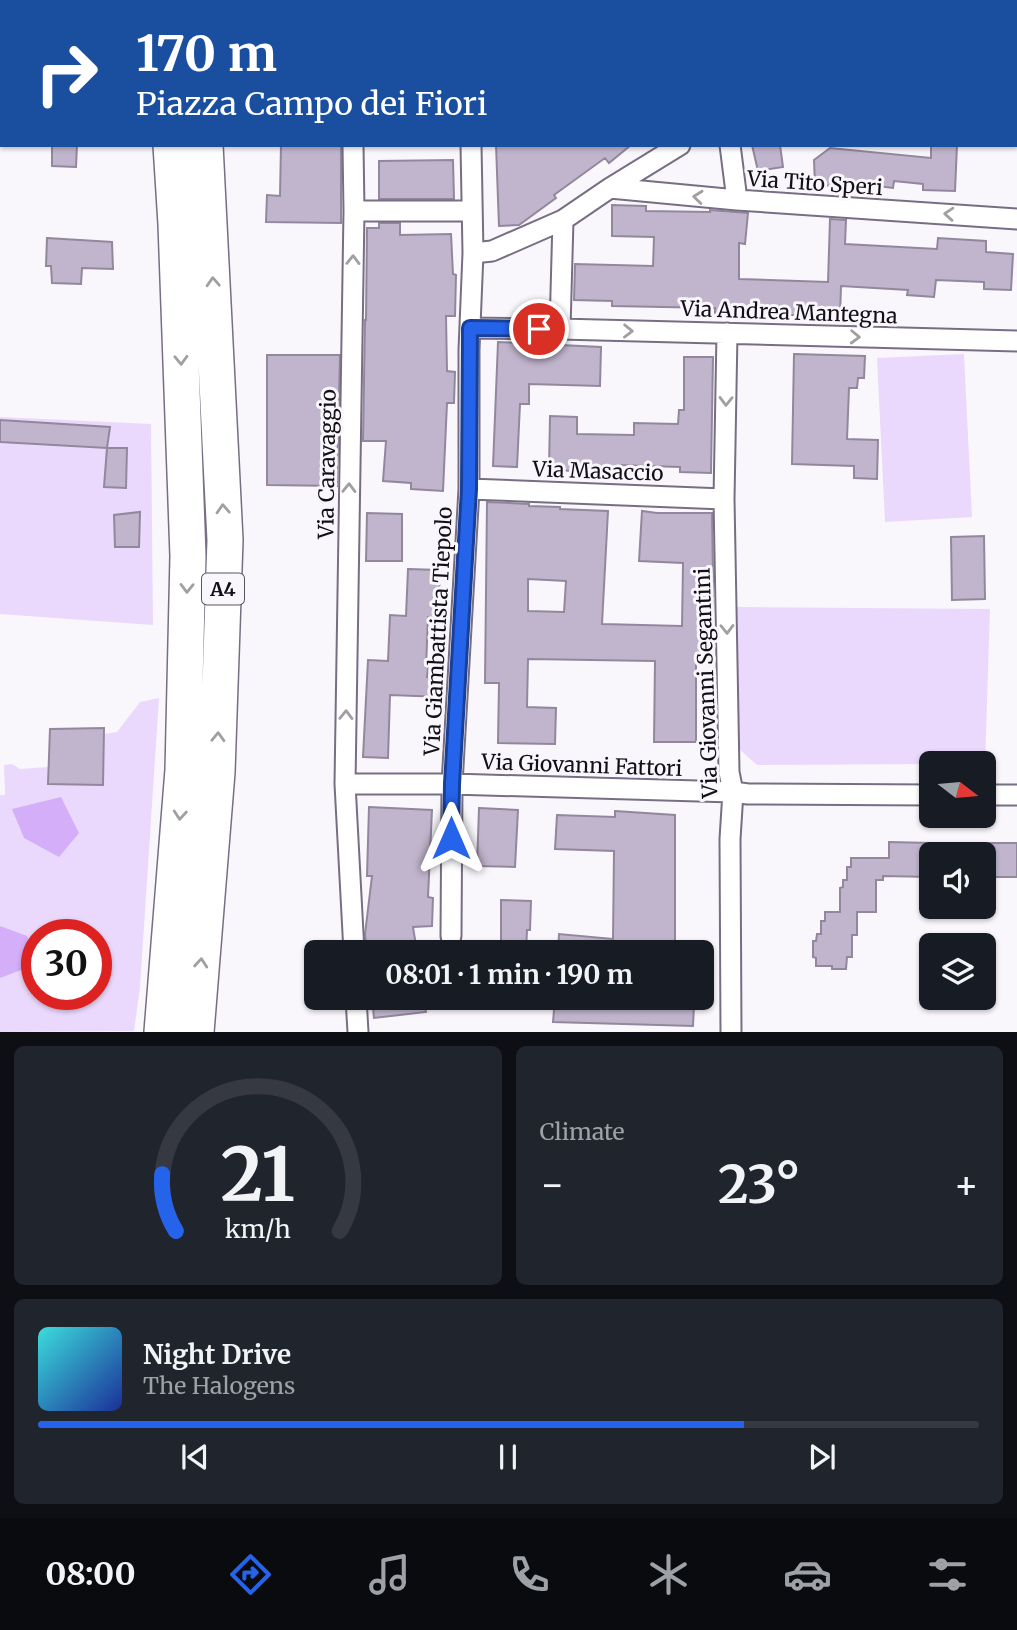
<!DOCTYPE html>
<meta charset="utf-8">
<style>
:root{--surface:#171b24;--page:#20242c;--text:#f1f3f6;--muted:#9ea1a6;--line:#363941;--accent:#2563eb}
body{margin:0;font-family:Merriweather,serif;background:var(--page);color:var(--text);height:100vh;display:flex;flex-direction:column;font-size:26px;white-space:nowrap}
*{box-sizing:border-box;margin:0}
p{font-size:23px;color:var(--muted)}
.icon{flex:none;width:38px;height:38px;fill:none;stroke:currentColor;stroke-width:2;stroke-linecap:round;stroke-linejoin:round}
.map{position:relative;height:1032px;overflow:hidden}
.details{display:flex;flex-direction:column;gap:14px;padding:14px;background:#0d0f14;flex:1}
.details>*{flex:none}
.hud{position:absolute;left:0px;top:0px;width:1018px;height:147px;box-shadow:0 2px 5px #0004;background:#1a4fa0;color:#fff;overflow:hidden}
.needle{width:46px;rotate:106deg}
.buttons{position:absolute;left:919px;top:751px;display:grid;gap:14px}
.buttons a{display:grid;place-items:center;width:77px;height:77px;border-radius:10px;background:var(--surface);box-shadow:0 2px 5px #0004;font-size:35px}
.speed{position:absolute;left:21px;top:919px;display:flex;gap:14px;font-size:35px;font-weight:700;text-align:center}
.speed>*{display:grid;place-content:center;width:91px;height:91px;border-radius:50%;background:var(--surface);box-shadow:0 2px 5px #0004;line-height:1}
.speed .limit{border:10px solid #d22;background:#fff;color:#111}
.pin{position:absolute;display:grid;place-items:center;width:60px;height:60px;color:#fff;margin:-30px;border:4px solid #fff;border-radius:50%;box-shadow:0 2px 7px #0007}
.me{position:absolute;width:77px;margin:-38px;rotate:0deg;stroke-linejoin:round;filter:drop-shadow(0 0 5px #0008)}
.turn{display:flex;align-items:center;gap:24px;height:147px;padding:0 21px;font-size:32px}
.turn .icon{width:91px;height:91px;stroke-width:2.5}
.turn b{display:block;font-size:49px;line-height:60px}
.big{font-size:52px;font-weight:700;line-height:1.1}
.details .widget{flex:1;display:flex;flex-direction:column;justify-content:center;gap:10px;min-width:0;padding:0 24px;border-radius:10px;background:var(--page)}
.details .dial{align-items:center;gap:0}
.dial svg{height:182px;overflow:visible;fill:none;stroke:var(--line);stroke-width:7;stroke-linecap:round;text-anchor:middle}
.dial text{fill:var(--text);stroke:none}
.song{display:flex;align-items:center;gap:21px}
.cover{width:84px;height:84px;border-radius:10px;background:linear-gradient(135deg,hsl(180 70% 55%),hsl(230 70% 35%))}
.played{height:7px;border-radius:4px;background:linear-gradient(90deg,var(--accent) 75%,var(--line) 75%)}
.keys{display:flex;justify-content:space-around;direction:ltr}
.heat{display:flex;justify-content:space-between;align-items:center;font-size:38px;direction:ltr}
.details .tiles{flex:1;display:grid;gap:14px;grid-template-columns:1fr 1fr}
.widget:last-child{grid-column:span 2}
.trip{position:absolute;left:304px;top:940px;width:410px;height:70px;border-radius:10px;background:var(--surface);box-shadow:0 2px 5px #0004;font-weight:700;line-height:70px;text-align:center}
.tabs{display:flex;height:112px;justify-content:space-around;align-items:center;background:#090b0e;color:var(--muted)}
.tabs .icon{width:49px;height:49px}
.tabs .selected{color:var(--accent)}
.tabs b{font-size:32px;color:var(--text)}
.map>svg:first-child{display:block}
.green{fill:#ead9fc;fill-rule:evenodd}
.forest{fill:#d4aef8}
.building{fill:#c1b5cd;stroke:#92879d;stroke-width:2;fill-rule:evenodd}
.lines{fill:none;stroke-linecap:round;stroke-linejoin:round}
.lane-casing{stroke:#786e83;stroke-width:13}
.street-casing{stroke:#786e83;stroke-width:23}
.highway-casing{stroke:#786e83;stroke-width:38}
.lane{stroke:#fff;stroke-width:10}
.street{stroke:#fff;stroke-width:19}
.highway{stroke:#fff;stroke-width:35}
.oneway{stroke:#a19fa2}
.route-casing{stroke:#184099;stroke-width:18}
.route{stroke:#2563eb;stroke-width:12}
.labels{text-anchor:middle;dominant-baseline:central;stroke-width:6;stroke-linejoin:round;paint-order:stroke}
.shield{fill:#f9f7fc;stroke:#58555c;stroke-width:2}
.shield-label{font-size:19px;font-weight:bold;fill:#130f17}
.street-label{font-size:21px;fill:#130f17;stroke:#f9f7fc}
</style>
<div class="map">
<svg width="1017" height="1032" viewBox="0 0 1017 1032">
<rect width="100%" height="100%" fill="#f9f7fc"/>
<!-- green -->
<path class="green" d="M964,354L972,517L885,522L877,358Z
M0,417L151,424L153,625L0,614Z
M737,607L990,609L985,764L931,763V764L757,765L738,748Z
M159,698L140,987L134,1031L0,1032V795H5L4,765L12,764L20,769L48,767V784L104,734L117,732L140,702ZM37,934H96V994H37Z"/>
<!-- forest -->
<path class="forest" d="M61,797L79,833L59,857L24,838L12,809Z
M0,926L27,936L37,964L0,978Z"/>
<!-- building -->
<path class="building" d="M52,145H77L76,167L52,166Z
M281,145H341V223L266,222L267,195L280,196Z
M496,145H631L609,163L605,158L554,195L556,198L519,225L499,226Z
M752,145H780L783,167L758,171Z
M931,145H957L955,191L923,190V184L894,181L893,188L859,184V187L815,185L814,160L830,148L931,158Z
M453,160L454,199H379V161Z
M612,205L646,206V211L710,212V210L748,213L745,244L739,243V279L828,282L830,219L846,220L845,244L937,249L938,238L986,241V252L1013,254L1011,290L984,289V282L936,280L934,297L907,295L908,290L841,286L840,316L739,314V316L715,315V308L612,306V301L574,300L575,264L653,266L654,237L612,236Z
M379,223H400V235L451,234L453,274L456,275L455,316H446L447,371L455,372L454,403H447L443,491L411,489V483L383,481L386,441H363L365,320H366L367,228H379Z
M47,238L112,242L113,269L82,268L81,284L52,283L51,266H46Z
M498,342L601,347L600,386L529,384V404H520L517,467L493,466Z
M794,354L865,356L864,378H858L857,388H849L847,439L878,440L877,479L854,478V466L792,464Z
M267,355H340L337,486L267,485Z
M684,357H713L711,473L680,472V467L616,465V466H576V471L549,470L550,416L577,417V434L634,435V423L678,424L679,410H684Z
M0,420L110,427L107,448L0,442Z
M107,448H127L126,488L104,487Z
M487,502L529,504V506L560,507V509L608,511L602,624L682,626L683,563L639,561L642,511L657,513H712L713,574L712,662H696V742H654L655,661L528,659L527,707L556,708L555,744L498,743L499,683H485ZM528,579L566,581L564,612L528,611Z
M140,512L139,547H115L114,515Z
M367,513L402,514V561H366Z
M984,536L985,599L952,600L951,537Z
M408,569L440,570L438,618L428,617L426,667H428L427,677L442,678V697L390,695L388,758L363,757L368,660L388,661L390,615L406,616Z
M104,728L103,785L48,784L50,729Z
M369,807L432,810L428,897L433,898L432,926L413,927L417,952H367L365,934L372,876H367Z
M479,808L518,810L515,867L477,866Z
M615,811L675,815V952H558L559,934L613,939L614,851L555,849L557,815L615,817Z
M889,842L931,843V877L883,876V880H876V912H857V935H852V957H847L846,969H832V966H816V958L813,957V941H816L817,934H821V921H825V912H840V888L843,887V880H847V867H851V858H889Z
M984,843H1017V877H984Z
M501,900L531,901L530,930H527L526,952H501Z
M372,998H423L426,1012L374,1018Z
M555,998H633V1005H694L693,1026L553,1022Z"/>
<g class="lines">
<!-- lane casing -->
<g class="lane-casing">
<path id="lane" d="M86,1V0"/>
</g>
<!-- street casing -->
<g class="street-casing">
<path id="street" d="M237,0V2
M351,0L352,2
M469,0V2
M702,0V2
M877,2L879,0
M353,145L354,211L345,784L354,952
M730,145L737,200
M610,188L737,200L1017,219
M354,211H472
M473,253L492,251L563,220L610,188L680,145
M470,328L560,329L1017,341
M560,329L563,220
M727,333L724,499L729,772L733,792L730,839L731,1032
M469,489L724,499
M345,784H452L733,792L748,794L931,795
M984,795H1017
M451,936L452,784L469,489V350L473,253L471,145
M356,998L358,1032"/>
</g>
<!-- highway casing -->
<g class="highway-casing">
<path id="highway" d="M160,0L161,2
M196,0V2
M162,1032L183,770L188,556L176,224L171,145
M196,1032L217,772L225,540L205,145"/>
</g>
<!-- lane -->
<use href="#lane" class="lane"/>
<!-- street -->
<use href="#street" class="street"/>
<!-- highway -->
<use href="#highway" class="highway"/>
</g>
<!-- one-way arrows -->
<defs><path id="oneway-chevron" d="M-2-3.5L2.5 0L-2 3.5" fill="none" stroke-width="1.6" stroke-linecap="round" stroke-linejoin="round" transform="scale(1.75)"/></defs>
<g class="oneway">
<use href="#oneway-chevron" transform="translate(698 197) rotate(-174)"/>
<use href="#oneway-chevron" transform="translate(949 214) rotate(-176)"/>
<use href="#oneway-chevron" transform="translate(353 260) rotate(-89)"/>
<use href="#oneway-chevron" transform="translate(213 282) rotate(-93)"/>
<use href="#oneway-chevron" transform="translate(628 331) rotate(1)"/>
<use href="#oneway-chevron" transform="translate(855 337) rotate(2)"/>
<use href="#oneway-chevron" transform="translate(181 360) rotate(88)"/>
<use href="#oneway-chevron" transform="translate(726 401) rotate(91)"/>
<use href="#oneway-chevron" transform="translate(349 488) rotate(-89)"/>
<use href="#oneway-chevron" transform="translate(223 509) rotate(-93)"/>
<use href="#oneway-chevron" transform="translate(187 588) rotate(91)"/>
<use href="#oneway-chevron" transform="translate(727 629) rotate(89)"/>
<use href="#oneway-chevron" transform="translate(346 715) rotate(-89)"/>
<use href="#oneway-chevron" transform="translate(218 737) rotate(-88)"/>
<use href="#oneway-chevron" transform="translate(180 815) rotate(95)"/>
<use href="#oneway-chevron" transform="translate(201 963) rotate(-85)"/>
</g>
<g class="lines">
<!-- route casing -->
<g class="route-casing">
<path id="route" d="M451,838L452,784L469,489L470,328L539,329"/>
</g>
<!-- route -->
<use href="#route" class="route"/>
</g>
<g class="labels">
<!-- shield labels -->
<rect class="shield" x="202" y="573.5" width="42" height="31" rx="5"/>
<g class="shield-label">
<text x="223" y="589">A4</text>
</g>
<!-- street labels -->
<g class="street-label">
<text transform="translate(815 183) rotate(4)">Via Tito Speri</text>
<text transform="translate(789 312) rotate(2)">Via Andrea Mantegna</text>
<text transform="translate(327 464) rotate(-89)">Via Caravaggio</text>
<text transform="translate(598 471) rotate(2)">Via Masaccio</text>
<text transform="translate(438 631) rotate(-87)">Via Giambattista Tiepolo</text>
<text transform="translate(706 683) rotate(-92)">Via Giovanni Segantini</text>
<text transform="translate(582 765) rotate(2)">Via Giovanni Fattori</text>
</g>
</g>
</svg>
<div class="buttons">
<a><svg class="needle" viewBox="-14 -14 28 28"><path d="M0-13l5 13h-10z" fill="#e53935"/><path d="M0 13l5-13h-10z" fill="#9ea1a6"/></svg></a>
<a><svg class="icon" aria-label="sound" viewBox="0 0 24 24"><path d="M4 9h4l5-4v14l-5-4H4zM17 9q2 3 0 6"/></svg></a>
<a><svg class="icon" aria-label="layers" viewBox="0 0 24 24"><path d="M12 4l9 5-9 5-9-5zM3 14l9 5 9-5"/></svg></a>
</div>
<div class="speed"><div class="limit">30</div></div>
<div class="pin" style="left:539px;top:329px;background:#d93025"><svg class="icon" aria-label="arrive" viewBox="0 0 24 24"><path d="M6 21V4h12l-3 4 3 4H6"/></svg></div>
<svg class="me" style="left:451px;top:838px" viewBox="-20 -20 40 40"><path d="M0-17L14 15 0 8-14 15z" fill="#2563eb" stroke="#fff" stroke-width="4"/></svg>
<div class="trip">08:01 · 1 min · 190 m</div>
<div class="hud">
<div class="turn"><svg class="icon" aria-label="right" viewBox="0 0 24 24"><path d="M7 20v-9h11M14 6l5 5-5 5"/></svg><div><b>170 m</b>Piazza Campo dei Fiori</div></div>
</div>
</div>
<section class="details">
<div class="tiles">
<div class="widget dial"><svg viewBox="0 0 100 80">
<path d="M14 69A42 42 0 1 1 86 69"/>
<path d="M14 69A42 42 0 0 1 8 44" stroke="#2563eb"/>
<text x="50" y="56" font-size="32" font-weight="700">21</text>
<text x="50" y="72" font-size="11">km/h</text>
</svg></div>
<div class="widget"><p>Climate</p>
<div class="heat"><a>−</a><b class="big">23°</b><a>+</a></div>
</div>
<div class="widget">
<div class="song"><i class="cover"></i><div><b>Night Drive</b><p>The Halogens</p></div></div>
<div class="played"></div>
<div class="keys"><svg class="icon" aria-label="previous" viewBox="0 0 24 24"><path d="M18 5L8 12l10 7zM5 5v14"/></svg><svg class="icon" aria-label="pause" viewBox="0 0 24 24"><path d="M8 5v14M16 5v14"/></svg><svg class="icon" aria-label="next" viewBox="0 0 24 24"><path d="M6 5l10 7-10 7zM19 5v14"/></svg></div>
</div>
</div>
</section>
<nav class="tabs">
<b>08:00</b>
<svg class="icon selected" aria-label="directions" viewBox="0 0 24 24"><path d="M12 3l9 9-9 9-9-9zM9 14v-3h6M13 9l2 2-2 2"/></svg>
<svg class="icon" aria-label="music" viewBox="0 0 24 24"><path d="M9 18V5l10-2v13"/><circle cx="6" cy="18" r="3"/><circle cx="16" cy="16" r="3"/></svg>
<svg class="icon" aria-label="phone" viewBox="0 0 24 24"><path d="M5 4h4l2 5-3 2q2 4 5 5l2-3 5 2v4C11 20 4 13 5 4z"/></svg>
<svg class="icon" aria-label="climate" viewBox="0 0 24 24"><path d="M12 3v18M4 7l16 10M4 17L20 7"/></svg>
<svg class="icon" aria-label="car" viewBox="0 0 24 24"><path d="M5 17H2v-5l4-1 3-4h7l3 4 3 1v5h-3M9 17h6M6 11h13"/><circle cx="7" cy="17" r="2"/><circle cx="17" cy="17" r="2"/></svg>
<svg class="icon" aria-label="filters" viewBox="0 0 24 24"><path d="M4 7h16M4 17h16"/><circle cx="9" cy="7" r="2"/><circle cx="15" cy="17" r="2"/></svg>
</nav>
